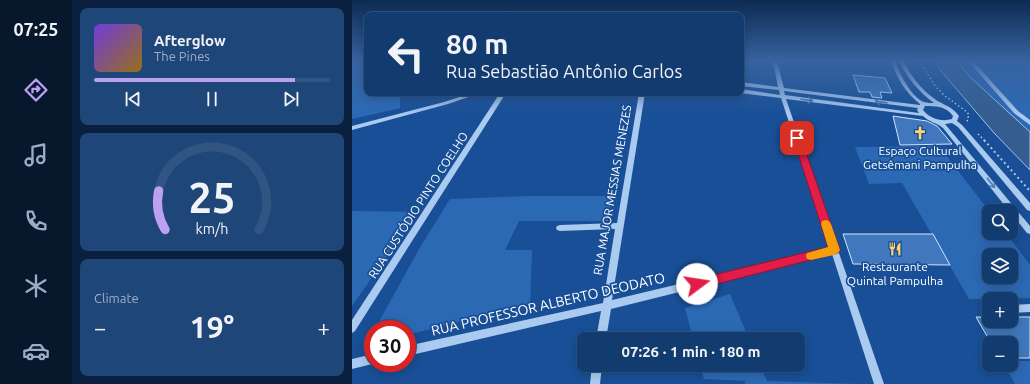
<!DOCTYPE html>
<meta charset="utf-8">
<style>
:root{--surface:#123b70;--page:#1f4678;--text:#f1f3f6;--muted:#9cadc3;--line:#315583;--accent:#bca0f2}
body{margin:0;font-family:Ubuntu,sans-serif;background:var(--page);color:var(--text);height:100vh;display:flex;flex-direction:column;font-size:15px;white-space:nowrap}
*{box-sizing:border-box;margin:0}
p{font-size:13px;color:var(--muted)}
.icon{flex:none;width:22px;height:22px;fill:none;stroke:currentColor;stroke-width:2;stroke-linecap:round;stroke-linejoin:round}
.map{position:relative;flex:1;overflow:hidden}
.panel{display:flex;flex-direction:column;gap:8px;padding:8px;background:#0a203e;width:280px}
.panel>*{flex:none}
.banner{position:absolute;left:12px;top:12px;width:380px;height:84px;border-radius:8px;box-shadow:0 2px 10px #0003,0 0 0 1px var(--line);background:#123b70;color:var(--text);overflow:hidden}
.controls{position:absolute;left:630px;top:204px;display:grid;gap:8px}
.controls a{display:grid;place-items:center;width:36px;height:36px;border-radius:8px;background:var(--surface);box-shadow:0 2px 10px #0003,0 0 0 1px var(--line);font-size:20px}
.speed{position:absolute;left:12px;top:320px;display:flex;gap:8px;font-size:20px;font-weight:700;text-align:center}
.speed>*{display:grid;place-content:center;width:52px;height:52px;border-radius:50%;background:var(--surface);box-shadow:0 2px 10px #0003,0 0 0 1px var(--line);line-height:1}
.speed .limit{border:6px solid #d22;background:#fff;color:#111}
.pin{position:absolute;display:grid;place-items:center;width:34px;height:34px;color:#fff;margin:-17px;border-radius:8px;box-shadow:0 2px 6px #0006}
.me{position:absolute;width:44px;margin:-22px;rotate:76deg;stroke-linejoin:round;filter:drop-shadow(0 0 3px #0008)}
.turn{display:flex;align-items:center;gap:14px;height:84px;padding:0 16px;font-size:18px}
.turn .icon{width:52px;height:52px;stroke-width:2.5}
.turn b{display:block;font-size:28px;line-height:34px}
.big{font-size:30px;font-weight:700;line-height:1.1}
.panel .widget{flex:1;display:flex;flex-direction:column;justify-content:center;gap:6px;min-width:0;padding:0 14px;border-radius:8px;background:var(--page)}
.panel .dial{align-items:center;gap:0}
.dial svg{height:104px;overflow:visible;fill:none;stroke:var(--line);stroke-width:7;stroke-linecap:round;text-anchor:middle}
.dial text{fill:var(--text);stroke:none}
.song{display:flex;align-items:center;gap:12px}
.cover{width:48px;height:48px;border-radius:6px;background:linear-gradient(135deg,hsl(260 70% 55%),hsl(40 70% 35%))}
.played{height:4px;border-radius:2px;background:linear-gradient(90deg,var(--accent) 85%,var(--line) 85%)}
.keys{display:flex;justify-content:space-around;direction:ltr}
.heat{display:flex;justify-content:space-between;align-items:center;font-size:22px;direction:ltr}
.trip{position:absolute;left:225px;top:332px;width:228px;height:40px;border-radius:8px;background:var(--surface);box-shadow:0 2px 10px #0003,0 0 0 1px var(--line);font-weight:700;line-height:40px;text-align:center}
main{display:flex;flex:1;min-height:0}
.dock{display:flex;flex-direction:column;width:72px;justify-content:space-around;align-items:center;background:#07182d;color:var(--muted)}
.dock .icon{width:28px;height:28px}
.dock .active{color:var(--accent)}
.dock b{font-size:18px;color:var(--text)}
.map>svg:first-child{display:block}
.green{fill:#2c69b4;fill-rule:evenodd}
.water{fill:#355d90;stroke:#9ec5f3}
.building{fill:#4178bd;stroke:#d2e5fb}
.lines{fill:none;stroke-linecap:round;stroke-linejoin:round}
.path-far1{stroke:#abcaf0;stroke-width:1.5;stroke-dasharray:1.5 2.5;stroke-linecap:butt}
.path{stroke:#abcaf0;stroke-width:2;stroke-dasharray:2 3;stroke-linecap:butt}
.minor{fill:#abcaf0;fill-rule:evenodd}
.oneway{stroke:#4b7ab6}
.route{fill:#e11d48;stroke:#92132f}
.slow{fill:#f59e0b}
.labels{text-anchor:middle;dominant-baseline:central;stroke-width:3.5;stroke-linejoin:round;paint-order:stroke}
.poi-label{font-size:12px;fill:#fff;stroke:#184f96}
.street-label{font-size:12px;fill:#fff;stroke:#184f96}
.near-street-label{font-size:14px;fill:#fff;stroke:#184f96}
</style>
<main>
<nav class="dock">
<b>07:25</b>
<svg class="icon active" aria-label="directions" viewBox="0 0 24 24"><path d="M12 3l9 9-9 9-9-9zM9 14v-3h6M13 9l2 2-2 2"/></svg>
<svg class="icon" aria-label="music" viewBox="0 0 24 24"><path d="M9 18V5l10-2v13"/><circle cx="6" cy="18" r="3"/><circle cx="16" cy="16" r="3"/></svg>
<svg class="icon" aria-label="phone" viewBox="0 0 24 24"><path d="M5 4h4l2 5-3 2q2 4 5 5l2-3 5 2v4C11 20 4 13 5 4z"/></svg>
<svg class="icon" aria-label="climate" viewBox="0 0 24 24"><path d="M12 3v18M4 7l16 10M4 17L20 7"/></svg>
<svg class="icon" aria-label="car" viewBox="0 0 24 24"><path d="M5 17H2v-5l4-1 3-4h7l3 4 3 1v5h-3M9 17h6M6 11h13"/><circle cx="7" cy="17" r="2"/><circle cx="17" cy="17" r="2"/></svg>
</nav>
<section class="panel">
<div class="widget">
<div class="song"><i class="cover"></i><div><b>Afterglow</b><p>The Pines</p></div></div>
<div class="played"></div>
<div class="keys"><svg class="icon" aria-label="previous" viewBox="0 0 24 24"><path d="M18 5L8 12l10 7zM5 5v14"/></svg><svg class="icon" aria-label="pause" viewBox="0 0 24 24"><path d="M8 5v14M16 5v14"/></svg><svg class="icon" aria-label="next" viewBox="0 0 24 24"><path d="M6 5l10 7-10 7zM19 5v14"/></svg></div>
</div>
<div class="widget dial"><svg viewBox="0 0 100 80">
<path d="M14 69A42 42 0 1 1 86 69"/>
<path d="M14 69A42 42 0 0 1 9 39" stroke="#bca0f2"/>
<text x="50" y="56" font-size="32" font-weight="700">25</text>
<text x="50" y="72" font-size="11">km/h</text>
</svg></div>
<div class="widget"><p>Climate</p>
<div class="heat"><a>−</a><b class="big">19°</b><a>+</a></div>
</div>
</section>
<div class="map">
<svg width="678" height="384" viewBox="0 0 678 384">
<rect width="100%" height="100%" fill="#184f96"/>
<!-- green -->
<path class="green" d="M0,61H15V93H48V108L0,119Z
M605,61H678V132L618,77Z
M587,146L637,211V233H654L678,265V298L617,299L550,183L517,184L503,147ZM637,255H659V277H637Z
M178,196H261L256,221H167L153,250H180L178,307L121,318L55,335V329H23L67,249L98,199Z
M0,211L66,212L0,306Z
M378,294L397,339H341L333,308Z
M659,361H678V384H663L652,365H659Z
M348,365H408L415,381L507,384H393V381H399L352,379Z"/>
<!-- water -->
<path class="water" d="M583,61H605L618,77L678,132V170L643,134L589,71Z"/>
<!-- building -->
<path class="building" d="M501,75L533,78L540,93L528,92L530,98L520,97L518,92H507Z
M541,116L575,121L585,126L600,144L548,145Z
M491,234H581L598,265L501,264Z
M624,317H637V321H664L661,317H678V358H659V343H639Z"/>
<g class="lines">
<!-- path-far1 -->
<path class="path-far1" d="M567,61L584,87L593,96L615,112L617,115L615,120L616,122
M626,134L633,141"/>
<!-- path -->
<path class="path" d="M632,140L678,191"/>
<!-- minor -->
<path class="minor" d="M421,61H425L432,88L568,105V104C554,93 545,79 539,61H543C547,73 560,98 572,102C575,103 579,103 582,103C567,92 555,78 547,61H552C559,77 570,90 584,100C592,105 601,107 607,116L605,121L610,125L678,203V211L675,210L606,127L600,123L593,124L678,226V234L675,233L659,213V211H657L591,128C585,123 577,122 571,116L434,99L532,384H522L480,254L259,309L254,339H244L249,311L55,356V346L251,303L263,229L208,231L205,230L204,228L205,226L208,225L265,223L287,93H293L260,300L478,248L429,98L389,93V89L428,95L427,90L389,86V82L426,87ZM432,91L566,108L565,110L567,113L433,95ZM573,106C584,106 594,106 601,116L600,119C590,122 578,119 571,110Z
M616,61H621L666,111L678,120V125L662,113Z
M120,93H128L96,104L0,130V126L92,102Z
M148,93H154L3,331L0,333V320Z
M678,304V312L659,313V305Z
M21,354V363H24L0,369V359Z
M240,365H250L248,384H238Z"/>
</g>
<!-- one-way arrows -->
<defs><path id="oneway-shaft" d="M-6 0H5M1.5-3L5.5 0L1.5 3" fill="none" stroke-width="1.6" stroke-linecap="round" stroke-linejoin="round"/></defs>
<g class="oneway">
<use href="#oneway-shaft" transform="translate(455 100) rotate(7)"/>
<use href="#oneway-shaft" transform="translate(529 102) rotate(-172)"/>
<use href="#oneway-shaft" transform="translate(639 183) rotate(51)"/>
</g>
<!-- sky -->
<linearGradient id="sky" x2="0" y2="1"><stop stop-color="#0d2b52"/><stop offset="0.53" stop-color="#3763a0"/><stop offset="1" stop-color="#3763a0" stop-opacity="0"/></linearGradient>
<rect width="678" height="115" fill="url(#sky)"/>
<!-- route -->
<path class="route" d="M445,136L449,138L488,250L486,253L345,289L341,287L340,284L341,280L345,279L476,247L441,138Z"/>
<!-- slow -->
<path class="slow" d="M474,220L477,221L479,224L488,250L486,253L482,255L459,260L455,259L454,256L455,253L476,247L469,224L470,221Z"/>
<!-- icons -->
<defs>
<g id="church-bare" transform="scale(1.08)"><path d="M-1.2-6h2.4v3.5h3.3v2.4h-3.3V6h-2.4V-.1h-3.3v-2.4h3.3Z" fill="#ffd46a" stroke="#184f96" stroke-width="2.5" paint-order="stroke"/></g>
<g id="restaurant-bare" transform="scale(1.08)"><path d="M-5-6h1v4h1v-4h1v4h1v-4h1v5L-1.5 .5V6h-2V.5L-5-1ZM5-6V6H3V1.5H1.5Q1.5-4 5-6Z" fill="#ffd46a" stroke="#184f96" stroke-width="2.5" paint-order="stroke"/></g>
</defs>
<g fill-rule="evenodd">
<use href="#church-bare" x="568" y="133"/>
<use href="#restaurant-bare" x="543" y="249"/>
</g>
<g class="labels">
<!-- poi labels -->
<g class="poi-label">
<text x="568" y="150">Espaço Cultural<tspan x="568" dy="14">Getsêmani Pampulha</tspan></text>
<text x="543" y="266">Restaurante<tspan x="543" dy="14">Quintal Pampulha</tspan></text>
</g>
<!-- street labels -->
<g class="street-label">
<text transform="translate(260 190) rotate(-80)">RUA MAJOR MESSIAS MENEZES</text>
<text transform="translate(66 205) rotate(-57)">RUA CUSTÓDIO PINTO COELHO</text>
</g>
<!-- near-street labels -->
<g class="near-street-label">
<text transform="translate(196 304) rotate(-13)">RUA PROFESSOR ALBERTO DEODATO</text>
</g>
</g>
</svg>
<div class="controls">
<a><svg class="icon" aria-label="search" viewBox="0 0 24 24"><circle cx="10" cy="10" r="6"/><path d="M15 15l6 6"/></svg></a>
<a><svg class="icon" aria-label="layers" viewBox="0 0 24 24"><path d="M12 4l9 5-9 5-9-5zM3 14l9 5 9-5"/></svg></a>
<a>+</a>
<a>−</a>
</div>
<div class="speed"><div class="limit">30</div></div>
<div class="pin" style="left:445px;top:138px;background:#d93025"><svg class="icon" aria-label="arrive" viewBox="0 0 24 24"><path d="M6 21V4h12l-3 4 3 4H6"/></svg></div>
<svg class="me" style="left:345px;top:284px" viewBox="-20 -20 40 40"><circle r="19" fill="#fff"/><path d="M0-13L10 11 0 6-10 11z" fill="#e11d48"/></svg>
<div class="trip">07:26 · 1 min · 180 m</div>
<div class="banner">
<div class="turn"><svg class="icon" aria-label="left" viewBox="0 0 24 24"><path d="M17 20v-9H6M10 6l-5 5 5 5"/></svg><div><b>80 m</b>Rua Sebastião Antônio Carlos</div></div>
</div>
</div>
</main>
